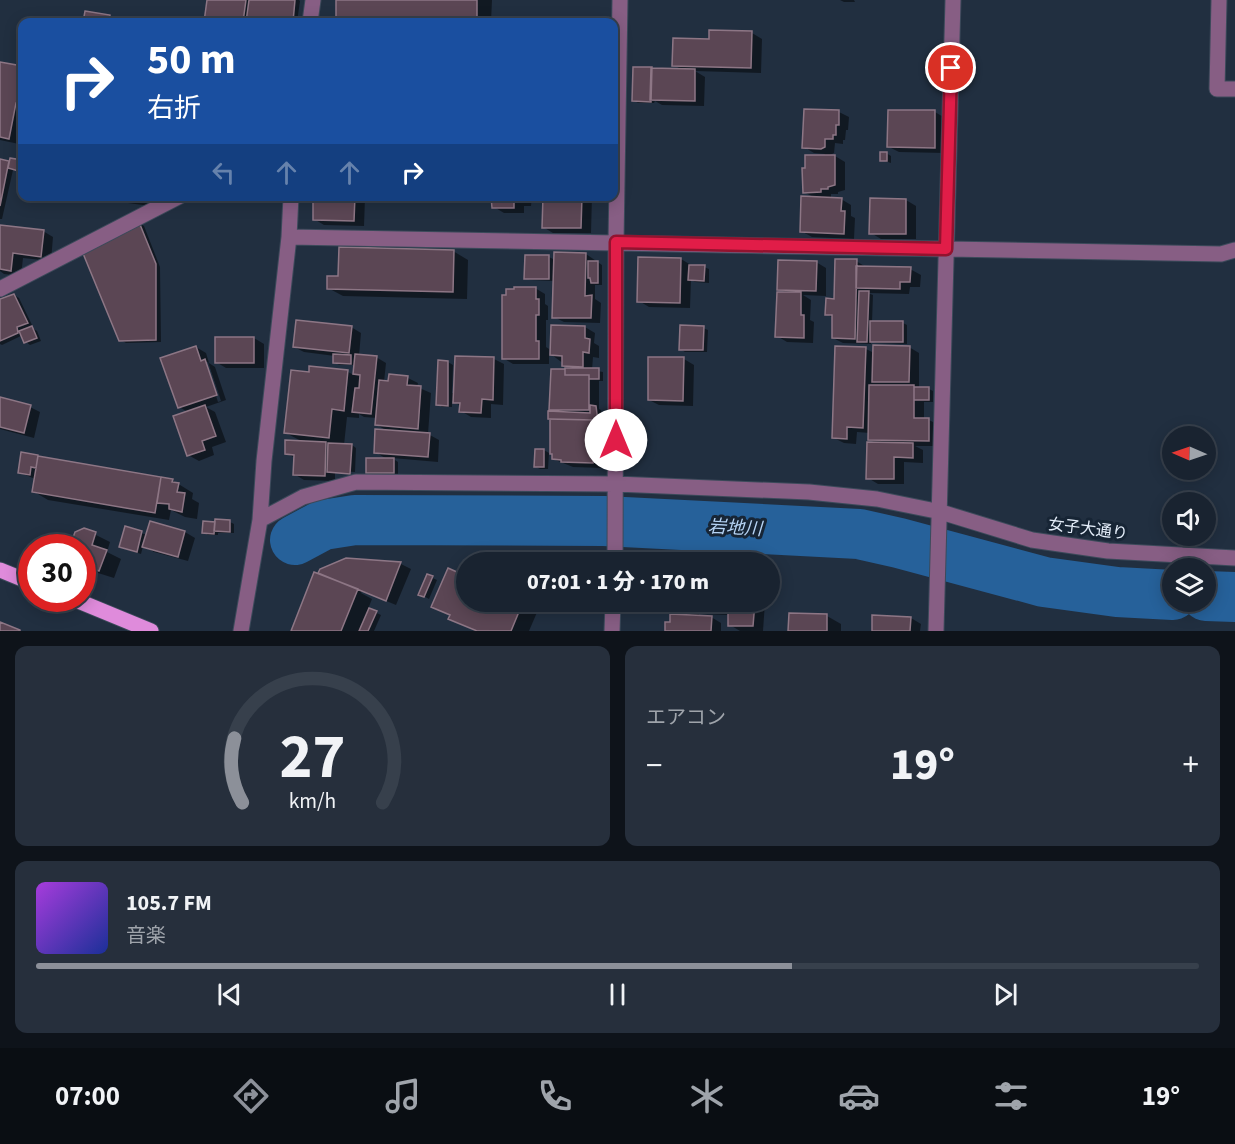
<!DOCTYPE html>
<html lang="ja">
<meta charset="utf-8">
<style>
:root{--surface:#192330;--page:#262f3c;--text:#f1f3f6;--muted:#9fa4ab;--line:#37404c;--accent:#8c9099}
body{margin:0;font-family:"Source Sans 3","Noto Sans JP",sans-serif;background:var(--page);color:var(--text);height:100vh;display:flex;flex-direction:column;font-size:22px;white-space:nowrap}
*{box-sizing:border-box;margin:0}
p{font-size:20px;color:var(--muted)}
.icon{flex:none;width:33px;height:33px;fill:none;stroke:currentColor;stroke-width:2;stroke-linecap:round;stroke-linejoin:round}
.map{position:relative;height:631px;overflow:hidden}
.panel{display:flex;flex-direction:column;gap:15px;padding:15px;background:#0e131a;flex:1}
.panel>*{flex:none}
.top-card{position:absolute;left:18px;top:18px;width:600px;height:183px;border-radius:12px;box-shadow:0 3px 15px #0003,0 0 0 2px var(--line);background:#1a4fa0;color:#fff;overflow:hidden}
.needle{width:39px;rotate:272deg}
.fabs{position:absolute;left:1162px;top:426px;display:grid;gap:12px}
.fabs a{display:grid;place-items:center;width:54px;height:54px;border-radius:50%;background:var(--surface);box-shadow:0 3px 15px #0003,0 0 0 2px var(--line);font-size:30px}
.speed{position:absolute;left:18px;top:534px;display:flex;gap:12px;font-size:30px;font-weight:700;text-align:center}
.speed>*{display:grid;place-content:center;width:78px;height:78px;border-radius:50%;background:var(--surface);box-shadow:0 3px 15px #0003,0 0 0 2px var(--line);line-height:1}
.speed .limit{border:9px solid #d22;background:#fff;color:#111}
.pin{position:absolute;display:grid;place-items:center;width:51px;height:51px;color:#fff;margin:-26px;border:3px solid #fff;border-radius:50%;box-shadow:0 2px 6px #0007}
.me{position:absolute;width:66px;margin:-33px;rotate:0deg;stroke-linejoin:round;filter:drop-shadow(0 0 4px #0008)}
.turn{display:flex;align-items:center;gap:21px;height:126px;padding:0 30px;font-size:27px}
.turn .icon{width:78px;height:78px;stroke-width:2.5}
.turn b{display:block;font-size:42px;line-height:51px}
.lanes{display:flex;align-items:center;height:57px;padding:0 30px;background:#0003;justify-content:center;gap:30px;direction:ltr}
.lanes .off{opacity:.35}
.big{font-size:45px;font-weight:800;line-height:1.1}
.panel .tile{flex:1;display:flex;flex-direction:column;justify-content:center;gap:9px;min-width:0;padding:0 21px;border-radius:12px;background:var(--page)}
.panel .dial{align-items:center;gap:0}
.dial svg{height:156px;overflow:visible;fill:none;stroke:var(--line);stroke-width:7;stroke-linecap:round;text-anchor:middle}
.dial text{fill:var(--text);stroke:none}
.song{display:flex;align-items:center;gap:18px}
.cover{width:72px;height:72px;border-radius:9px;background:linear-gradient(135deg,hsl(280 70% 55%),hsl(230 70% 35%))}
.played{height:6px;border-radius:3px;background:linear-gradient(90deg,var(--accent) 65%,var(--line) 65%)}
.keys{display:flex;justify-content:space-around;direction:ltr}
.heat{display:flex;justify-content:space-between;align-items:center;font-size:33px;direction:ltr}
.panel .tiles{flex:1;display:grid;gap:15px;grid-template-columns:1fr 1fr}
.tile:last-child{grid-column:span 2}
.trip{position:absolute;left:456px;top:552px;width:324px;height:60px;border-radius:30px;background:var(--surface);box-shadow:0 3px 15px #0003,0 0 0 2px var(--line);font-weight:800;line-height:60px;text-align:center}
.tabs{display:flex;height:96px;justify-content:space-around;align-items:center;background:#0a0e13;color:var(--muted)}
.tabs .icon{width:42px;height:42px}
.tabs .current{color:var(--accent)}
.tabs b{font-size:27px;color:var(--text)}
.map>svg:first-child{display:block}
.shadow{fill:#0007;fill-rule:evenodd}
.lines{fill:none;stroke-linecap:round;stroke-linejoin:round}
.river{stroke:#26619a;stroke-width:50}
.building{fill:#5b4654;stroke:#8d7685;stroke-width:1.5}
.minor-casing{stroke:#3c4a5a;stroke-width:17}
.major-casing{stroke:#3c4a5a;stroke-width:17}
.minor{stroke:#875e84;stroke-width:15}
.major{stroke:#df8bdb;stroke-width:15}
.route-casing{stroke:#92132f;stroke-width:15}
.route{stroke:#e11d48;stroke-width:10}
.labels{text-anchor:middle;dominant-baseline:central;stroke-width:6;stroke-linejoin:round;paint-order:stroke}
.street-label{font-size:16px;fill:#e5eefa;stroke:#172535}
.water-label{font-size:18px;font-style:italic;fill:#b7d5f6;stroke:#172535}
</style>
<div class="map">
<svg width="1235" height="631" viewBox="0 0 1235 631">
<rect width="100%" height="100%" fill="#212f40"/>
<!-- shadow -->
<path class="shadow" d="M209,0H299L300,1L297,22H206Z
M338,0H492L491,22H349L338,16Z
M840,0H854L855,2H844Z
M86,13L110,17L120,22H84Z
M710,31L752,33L762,39L761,73L695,71L705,77L704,106L662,105L655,101L654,103H638L633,100L684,71L674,65L710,40Z
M0,63L22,67V126L19,144L0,140Z
M889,111L935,112L945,118L944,153L899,152L889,147Z
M839,112L849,117L848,130H846L845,140H843V144L835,143L834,153L828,156H835L845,162V190L838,192V194H831V199H841L851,205V216L855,218L854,239L812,237L801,231L815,198L804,192L825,154L814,153L804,147Z
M886,153L891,156V163L882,160Z
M11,159L22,161V172L13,170L2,219H0V161L11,163Z
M164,196V201L151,199L150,206L128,203L118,197Z
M315,196H369V198H365L364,226L324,225L314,219Z
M492,196H532L531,206H524V213H504L494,207Z
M544,196H592L591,233H553L543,227Z
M871,200H906L916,206V239H881L871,233Z
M139,223L144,226L160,267L161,342L126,343L121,340Z
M0,226L43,231L53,237L51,261L23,258L21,276L4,274L0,271Z
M453,251L468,260L467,299L343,296L328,288L340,278Z
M586,254L602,265V285H595V299L601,303L600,323L564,322L554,317V281L530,280L526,278L549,257L555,260Z
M640,258L681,259L691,265L704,267L709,269V283L695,282L691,280L690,308L649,307L639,301Z
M856,261L866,267L910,269L921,275L920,287H910L909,294L868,293L873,295L872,322L903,323L907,325V344L876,343L871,341V344L843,343L833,338V318L827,314Z
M816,262L826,268V296L803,295L811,300L810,320L814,322L813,343L787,342L777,336L786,293L779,289Z
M535,288L545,294V304L548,306V320H546V347L549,349V364H513L503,358Z
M14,295L19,298L32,325L29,326L37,331L41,341L30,345L26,342L23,335L2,345L0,344V300Z
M351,327L361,333L359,356L376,357L386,363L384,382L408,378L418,383L417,387L431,393L428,434L439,440L438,462L392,458L398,462V474L372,475L367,472L387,459L375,452L389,432L377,425V418L364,417L359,414V418L347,417L344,445H352L356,448L355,472L335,471V474L354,475L335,474V481L304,480L294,474L295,458L286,453L303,442L286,433L310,373L348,372L354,375L355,365H339L335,362V356L304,352L294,347Z
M585,327L595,333L594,343L599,346V358L593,357L592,370L603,372V381H599V409L601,410L603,424H598L604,427L603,468L573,467L553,459L558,413L550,409L572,370L552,355Z
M703,328L708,330L707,352H685L680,349Z
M254,338L264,344V368H226L216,362Z
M196,347L206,353L209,363L215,367L226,400L206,407L215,412L226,442L212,447L214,455L199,461L188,455V412L179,407ZM205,362H208L221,401L218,402Z
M909,347L919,353V389H929L933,391V402H924V419L929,420L939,425V446H915L923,450V463L904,462V484H878L868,478L877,444L870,440V433L857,432L856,444L844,443L834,438L866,349L874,353Z
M456,357L494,359L504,364L503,405L491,404V418L471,417L461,411V406L452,401V407H442L438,404L439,362H448L453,365L452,393H455Z
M684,359L694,365L693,406L659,405L649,400Z
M0,399L30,407L40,412L34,438L0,429Z
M536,450H544L549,453L548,469H540L536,467Z
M38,456L172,480L193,493L192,499L199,503L197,519L185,517L171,510L169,520L48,500L33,491L35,479L19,472Z
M230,522L234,524V533H218V535H208L204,532Z
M151,523L185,532L195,538L188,561L154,552L143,546L141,554L125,549L126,528L147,535Z
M84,529L110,542L107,552L121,559L114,578L82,568Z
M346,559L401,564L411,569L396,605L362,591L361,593L372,599L368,609L381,615L374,631H292L328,577Z
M449,570L466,577V602H523L538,610L529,631H475L450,618L451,616L433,606Z
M428,576L437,580L429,599L420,594Z
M672,602H724V604L730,606V602H765L763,631H740L730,625V615L699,614L698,617H711L721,623V631H666L694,617L685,611V605H678Z
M827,616L841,624V631H790Z
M911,618L921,624L920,631H873Z"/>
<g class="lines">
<!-- river -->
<path class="river" d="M295,540L323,525L355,520L604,521L859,534L899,543L1044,582L1117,592L1173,595
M1206,596L1235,597"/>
</g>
<!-- building -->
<path class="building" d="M207,0H246L243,22H204Z
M249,0H295L293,22H246Z
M336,0H477V20L336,17Z
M85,11L110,15L109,22H83Z
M709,30L752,31L751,68L672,66L673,38L709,39Z
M0,62L22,66V104L16,103L9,139L0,137Z
M633,67H652L651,102L632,101Z
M651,68L695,69V101L650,100Z
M804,109L839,110V125H836V135H833V139H825V147L821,149L802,148Z
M888,110H935V148L887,147Z
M880,152H887V161H880Z
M805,155H835V185L828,187V189H821V192L803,193L802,168H805Z
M10,158L22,160V172L8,168Z
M0,159L9,161L0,206Z
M116,196H141L140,201Z
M313,196H355L354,221L313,220Z
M491,196H522V202L514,201V208H492Z
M543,196H582L581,228H542Z
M801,196L842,198L841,211H845L844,234L800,232Z
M870,198L906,199V234H869Z
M139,222L156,264V340L119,341L82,251Z
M0,225L44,230L41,257L13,253L11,271L0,269Z
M339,247L454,250L453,292L327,289V276H338Z
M554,252L586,253L585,296L592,295L591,318H552Z
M525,255H549V279H524Z
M638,257L681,258L680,303L637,302Z
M835,259H857L855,339L832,338V315H825L826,298L834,299Z
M778,260L817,261L816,291L777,290Z
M588,261H598V283H591L590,278H588Z
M689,265H705L704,281L688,280Z
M856,266L911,267L910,282H900V289L856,288Z
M514,287H536V299H539V315H536V341H539V359H502V295H506V289H514Z
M859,291H869L867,342H857Z
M777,292H801V315H804V338L775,337Z
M14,294L28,323L17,327L18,333L0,341V299Z
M296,320L352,326L349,353L293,347Z
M870,321H903V342H870Z
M551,325L585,326V338L590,339L589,353L583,352V367L562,366V356L550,355Z
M680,325L704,326L703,350H679Z
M32,326L37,338L24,343L19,331Z
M215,337H254V363H215Z
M873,345L910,346L909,382H872Z
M196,346L201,361L205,359L217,395L178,408L160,358Z
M835,346L866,347L863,428L847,427V439L832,438Z
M333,354L351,355V364L333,363Z
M355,354L377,356L371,414L352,412L355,388H359L360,375L353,374Z
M455,356L494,357L493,400L482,399L481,413L459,412L460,403H453Z
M648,357H684L683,401L648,400Z
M438,360L448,361V406L436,405Z
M309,366L348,370L344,411L332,409L329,438L284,433L291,370L309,372Z
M565,368H599V379H589V375H565Z
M551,369H565V375H589V410H549Z
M389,374L408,376L407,385L421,386L418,429L375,425L379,380L388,381Z
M869,385H914V418H929V441L868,440Z
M914,387H929V400H914Z
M0,397L31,405L24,433L0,427Z
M205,405L216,436L202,441L205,450L187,456L173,416Z
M590,405L596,406L598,422H594V420L548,419V411L590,413Z
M550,419L594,420L593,463L561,462V460L552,459V454H550Z
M375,429L430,433L428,457L374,453Z
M285,440L326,442L325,476L293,475L294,455L285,454Z
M867,442L913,443V458L894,457V479H866Z
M328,443L352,444L350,474L327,472Z
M535,449H544V467H534Z
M21,452L38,455L36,468L31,467L30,475L18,473Z
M38,456L161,477L155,513L32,492Z
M366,458H394V473H366Z
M161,477L173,479L172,482L179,483L177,492L185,493L182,512L169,509V504L157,503Z
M215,519L230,520V532L214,531Z
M150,521L185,531L178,557L142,547Z
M203,521L215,522L214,534L202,533Z
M125,526L142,531L137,552L119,547Z
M84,528L96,532L92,545L107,550L99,571L82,565V548H51L53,540L70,546L75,532Z
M346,558L401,562L386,601L318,573L320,569Z
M448,568L466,576V602H523L511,631H477L448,619L450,615L431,607Z
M314,572L358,589L341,631H291Z
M427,574L433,576L424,597L418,595Z
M683,602L728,603L729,613L683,612Z
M728,602H755L753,626H728Z
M369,608L377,611L368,631H359Z
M789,613L827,614V631H788Z
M670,614L712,616L711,631H665V622H670Z
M872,615L911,617L910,631H872Z
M0,622L20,630V631H0Z"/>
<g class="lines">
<!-- minor casing -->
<g class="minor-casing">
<path id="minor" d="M1219,0L1217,89H1235
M310,22L313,0
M289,237L1221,254L1235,250
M0,289L180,196
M260,520L303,497L356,482L616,484L809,492L877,499L941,512L1032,540L1108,551L1235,558
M615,562L616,242L620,0
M241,631L260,520L264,461L289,237L291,196
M612,631L613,602
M936,631L953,0"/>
</g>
<!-- major casing -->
<g class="major-casing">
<path id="major" d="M0,570L32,583
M71,598L151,631"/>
</g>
<!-- minor -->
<use href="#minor" class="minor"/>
<!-- major -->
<use href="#major" class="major"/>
</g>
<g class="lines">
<!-- route casing -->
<g class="route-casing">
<path id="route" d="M616,440V242L946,249L951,68"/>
</g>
<!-- route -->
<use href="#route" class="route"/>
</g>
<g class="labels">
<!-- street labels -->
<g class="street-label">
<text transform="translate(1088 529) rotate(7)">女子大通り</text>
</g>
<!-- water labels -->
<g class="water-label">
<text transform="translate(735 528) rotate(3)">岩地川</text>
</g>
</g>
</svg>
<div class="fabs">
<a><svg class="needle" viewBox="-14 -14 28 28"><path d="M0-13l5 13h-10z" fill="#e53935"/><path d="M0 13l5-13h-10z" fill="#9fa4ab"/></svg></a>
<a><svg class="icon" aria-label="sound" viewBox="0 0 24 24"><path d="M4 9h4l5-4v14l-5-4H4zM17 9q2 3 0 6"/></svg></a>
<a><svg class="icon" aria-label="layers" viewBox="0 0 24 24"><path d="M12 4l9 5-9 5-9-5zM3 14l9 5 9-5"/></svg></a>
</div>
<div class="speed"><div class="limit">30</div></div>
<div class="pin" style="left:951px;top:68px;background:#d93025"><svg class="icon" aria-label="arrive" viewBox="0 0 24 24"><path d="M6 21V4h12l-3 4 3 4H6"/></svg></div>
<svg class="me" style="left:616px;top:440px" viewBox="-20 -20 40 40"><circle r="19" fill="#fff"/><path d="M0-13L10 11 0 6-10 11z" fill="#e11d48"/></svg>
<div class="trip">07:01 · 1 分 · 170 m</div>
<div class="top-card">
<div class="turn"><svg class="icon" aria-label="right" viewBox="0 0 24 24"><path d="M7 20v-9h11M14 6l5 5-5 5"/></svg><div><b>50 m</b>右折</div></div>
<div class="lanes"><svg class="icon off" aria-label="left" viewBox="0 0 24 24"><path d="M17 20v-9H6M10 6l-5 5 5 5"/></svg><svg class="icon off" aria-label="ahead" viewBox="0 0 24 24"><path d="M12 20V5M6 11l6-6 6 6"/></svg><svg class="icon off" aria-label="ahead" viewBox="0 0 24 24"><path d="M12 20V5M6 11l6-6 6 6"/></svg><svg class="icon" aria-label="right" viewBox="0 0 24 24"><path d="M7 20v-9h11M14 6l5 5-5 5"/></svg></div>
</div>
</div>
<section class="panel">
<div class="tiles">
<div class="tile dial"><svg viewBox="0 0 100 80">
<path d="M14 69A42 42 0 1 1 86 69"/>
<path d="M14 69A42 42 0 0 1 10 36" stroke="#8c9099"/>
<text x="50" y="56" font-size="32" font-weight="700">27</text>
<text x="50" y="72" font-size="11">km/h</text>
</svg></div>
<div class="tile"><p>エアコン</p>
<div class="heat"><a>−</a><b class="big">19°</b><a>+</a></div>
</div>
<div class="tile">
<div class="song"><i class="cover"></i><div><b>105.7 FM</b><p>音楽</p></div></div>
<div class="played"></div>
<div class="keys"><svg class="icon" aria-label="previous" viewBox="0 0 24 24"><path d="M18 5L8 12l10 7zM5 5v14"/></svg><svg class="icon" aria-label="pause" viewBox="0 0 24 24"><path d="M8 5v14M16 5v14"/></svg><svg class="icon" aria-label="next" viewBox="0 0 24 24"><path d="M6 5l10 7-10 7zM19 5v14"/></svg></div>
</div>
</div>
</section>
<nav class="tabs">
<b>07:00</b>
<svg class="icon current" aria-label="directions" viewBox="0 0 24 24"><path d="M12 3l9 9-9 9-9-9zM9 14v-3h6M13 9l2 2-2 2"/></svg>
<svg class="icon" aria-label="music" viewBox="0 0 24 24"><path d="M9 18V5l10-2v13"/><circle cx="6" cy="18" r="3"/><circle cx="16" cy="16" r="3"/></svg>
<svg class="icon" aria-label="phone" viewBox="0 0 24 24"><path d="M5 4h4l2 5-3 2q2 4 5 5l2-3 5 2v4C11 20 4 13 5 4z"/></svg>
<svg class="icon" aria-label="climate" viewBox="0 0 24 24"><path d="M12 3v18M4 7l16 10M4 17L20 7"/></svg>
<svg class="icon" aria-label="car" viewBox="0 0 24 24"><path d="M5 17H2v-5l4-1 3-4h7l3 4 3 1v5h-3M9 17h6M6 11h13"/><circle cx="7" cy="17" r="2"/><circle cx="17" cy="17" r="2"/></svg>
<svg class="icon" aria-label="filters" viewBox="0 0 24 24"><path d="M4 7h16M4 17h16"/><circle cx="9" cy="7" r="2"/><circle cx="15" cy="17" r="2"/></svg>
<b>19°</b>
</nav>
